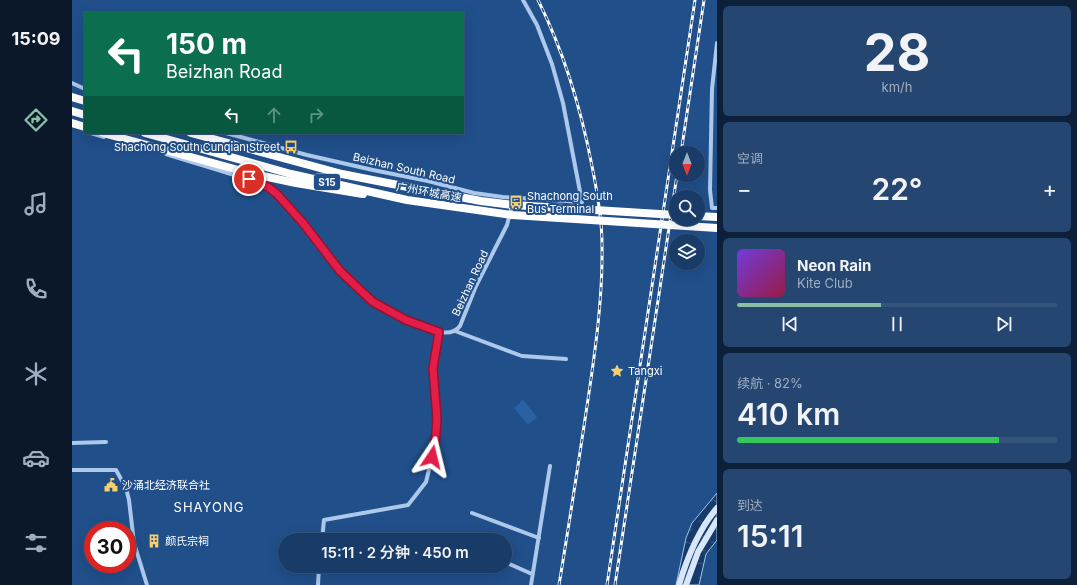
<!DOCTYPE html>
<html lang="zh">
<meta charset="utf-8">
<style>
:root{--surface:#183b68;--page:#254671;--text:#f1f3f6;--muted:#9fadc0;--line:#36557c;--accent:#8abfa5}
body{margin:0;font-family:Inter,"Noto Sans SC",sans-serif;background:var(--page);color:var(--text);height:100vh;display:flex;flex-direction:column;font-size:15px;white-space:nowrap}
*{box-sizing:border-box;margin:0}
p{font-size:13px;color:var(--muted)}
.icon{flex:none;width:22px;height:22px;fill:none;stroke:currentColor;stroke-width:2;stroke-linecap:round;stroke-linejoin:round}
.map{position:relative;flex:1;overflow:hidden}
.panel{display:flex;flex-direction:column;gap:6px;padding:6px;background:#0d2039;width:360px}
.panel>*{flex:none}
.banner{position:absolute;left:12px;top:12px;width:380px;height:122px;border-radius:0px;box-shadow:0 4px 16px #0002,0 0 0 1px var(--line);background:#0b6e4f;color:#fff;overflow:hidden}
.needle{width:26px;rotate:180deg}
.fabs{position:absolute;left:597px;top:146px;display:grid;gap:8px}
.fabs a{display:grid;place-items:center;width:36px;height:36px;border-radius:50%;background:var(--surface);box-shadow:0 4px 16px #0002,0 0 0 1px var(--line);font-size:20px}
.speed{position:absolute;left:12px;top:521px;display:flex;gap:8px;font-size:20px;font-weight:700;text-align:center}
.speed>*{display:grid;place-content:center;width:52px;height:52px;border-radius:50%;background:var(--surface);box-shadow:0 4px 16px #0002,0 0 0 1px var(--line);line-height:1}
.speed .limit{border:6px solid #d22;background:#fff;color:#111}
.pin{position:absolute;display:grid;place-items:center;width:34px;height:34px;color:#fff;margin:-17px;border:2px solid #fff;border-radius:50%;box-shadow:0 1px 4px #0007}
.me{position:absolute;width:44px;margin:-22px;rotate:10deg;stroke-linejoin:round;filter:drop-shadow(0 0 3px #0008)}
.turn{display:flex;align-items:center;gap:14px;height:84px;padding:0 16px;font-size:18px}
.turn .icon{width:52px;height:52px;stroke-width:2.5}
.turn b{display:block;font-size:28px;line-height:34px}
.lanes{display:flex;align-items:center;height:38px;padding:0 16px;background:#0003;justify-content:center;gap:20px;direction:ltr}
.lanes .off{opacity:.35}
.big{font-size:30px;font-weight:600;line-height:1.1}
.panel .widget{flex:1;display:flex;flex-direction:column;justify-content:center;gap:6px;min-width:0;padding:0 14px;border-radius:6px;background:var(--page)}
.panel .dial{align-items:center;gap:0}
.dial b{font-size:52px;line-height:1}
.song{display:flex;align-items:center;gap:12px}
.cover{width:48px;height:48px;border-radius:6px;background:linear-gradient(135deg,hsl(260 70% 55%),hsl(340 70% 35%))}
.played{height:4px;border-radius:2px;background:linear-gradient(90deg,var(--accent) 45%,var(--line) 45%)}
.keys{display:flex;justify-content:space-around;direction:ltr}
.heat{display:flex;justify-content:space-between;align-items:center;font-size:22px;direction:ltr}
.charge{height:6px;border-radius:3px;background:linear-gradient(90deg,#34c759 82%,var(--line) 0)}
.trip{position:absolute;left:206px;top:533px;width:234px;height:40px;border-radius:20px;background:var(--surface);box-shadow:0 4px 16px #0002,0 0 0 1px var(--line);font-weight:600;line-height:40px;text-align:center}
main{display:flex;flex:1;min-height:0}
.tabs{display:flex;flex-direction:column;width:72px;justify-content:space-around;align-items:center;background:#0a182a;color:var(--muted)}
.tabs .icon{width:28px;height:28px}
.tabs .on{color:var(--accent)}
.tabs b{font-size:18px;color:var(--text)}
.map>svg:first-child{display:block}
.garden{fill:#2a61a3}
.water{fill:url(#water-ripples);stroke:#a0c4ec}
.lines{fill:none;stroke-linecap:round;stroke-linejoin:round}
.street{stroke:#acc9eb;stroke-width:4}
.secondary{stroke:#d8e6f9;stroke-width:6}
.highway{stroke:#fff;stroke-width:8}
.rail-casing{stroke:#fff;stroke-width:3}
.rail{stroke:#204f8a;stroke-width:1.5;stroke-dasharray:4.5;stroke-linecap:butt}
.highway-bridge{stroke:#fff;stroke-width:8}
.route-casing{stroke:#92132f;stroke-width:10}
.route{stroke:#e11d48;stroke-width:7}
.labels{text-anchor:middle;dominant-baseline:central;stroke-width:4;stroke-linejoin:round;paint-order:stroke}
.shield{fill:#204f8a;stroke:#bccadc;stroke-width:1}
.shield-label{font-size:10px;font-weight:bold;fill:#fff}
.poi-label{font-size:11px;fill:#fff;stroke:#204f8a;text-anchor:start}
.street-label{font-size:11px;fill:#fff;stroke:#204f8a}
.quarter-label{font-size:13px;letter-spacing:1px;fill:#fff;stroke:#204f8a}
</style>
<main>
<nav class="tabs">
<b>15:09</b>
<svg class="icon on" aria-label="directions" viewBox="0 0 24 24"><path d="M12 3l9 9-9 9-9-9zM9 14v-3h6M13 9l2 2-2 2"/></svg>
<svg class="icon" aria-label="music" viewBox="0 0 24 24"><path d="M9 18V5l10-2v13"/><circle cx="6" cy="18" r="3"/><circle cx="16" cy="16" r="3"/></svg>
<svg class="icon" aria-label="phone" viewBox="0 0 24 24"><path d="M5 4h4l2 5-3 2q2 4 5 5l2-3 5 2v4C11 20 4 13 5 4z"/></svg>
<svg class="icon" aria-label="climate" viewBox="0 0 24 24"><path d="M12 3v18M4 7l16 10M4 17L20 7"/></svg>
<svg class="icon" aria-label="car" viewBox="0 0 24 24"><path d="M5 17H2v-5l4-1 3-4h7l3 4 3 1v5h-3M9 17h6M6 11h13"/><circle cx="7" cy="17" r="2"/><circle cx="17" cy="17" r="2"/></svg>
<svg class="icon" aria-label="filters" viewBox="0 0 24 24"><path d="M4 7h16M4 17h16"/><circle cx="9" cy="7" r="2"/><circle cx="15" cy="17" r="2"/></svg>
</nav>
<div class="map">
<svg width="645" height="585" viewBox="0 0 645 585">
<defs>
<pattern id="water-ripples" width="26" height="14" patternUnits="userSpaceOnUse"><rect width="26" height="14" fill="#163a69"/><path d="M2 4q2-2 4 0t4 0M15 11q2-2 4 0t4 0" fill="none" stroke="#395880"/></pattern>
</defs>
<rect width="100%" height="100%" fill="#204f8a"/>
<!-- garden -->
<path class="garden" d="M451,400L465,417L456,425L442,408Z"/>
<!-- water -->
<path class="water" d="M645,493V540L634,554L627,585H604L614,538L620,523Z"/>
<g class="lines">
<!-- street -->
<path class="street" d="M645,43L640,89L638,190L640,208H645
M0,83L13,89
M19,133L32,137
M154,133L235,155L301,170L356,181L402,193L431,197L510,202L491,103L480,64L465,25L451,0
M94,154C116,161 137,167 159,174C171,177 185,180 196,187C212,196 227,219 239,234C275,280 297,308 354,328C364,332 380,337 388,326L404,286L435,225L442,198
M383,331L450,356L494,359
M0,443L34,442
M0,470H44L54,488L57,500L62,543L75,585
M400,513L467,538
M250,540L252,520L336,505L354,482L363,445L365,419L361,368L367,332
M433,562L460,574
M246,585L247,566
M459,585L478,466"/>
<!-- secondary -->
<path class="secondary" d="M607,585C615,558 626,530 645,508
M614,585L626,552L645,520"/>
<!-- highway -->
<path class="highway" d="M0,97L13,101
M0,111L13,115
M0,123L13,127
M31,133L181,174L224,183L291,194
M626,216L645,217"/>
<!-- rail casing -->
<g class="rail-casing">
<path id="rail" d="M466,0C492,52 509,109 520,166C525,191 530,218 530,244C531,298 523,353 515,406C506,466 497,525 487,585
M609,153L632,0
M535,585L623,0
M543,585L605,175"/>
</g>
<!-- rail -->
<use href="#rail" class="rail"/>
<!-- highway-bridge -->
<path class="highway-bridge" d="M73,133L219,174L335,200L440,215L645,228
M119,133L270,174L356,191L409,201L441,205L604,215"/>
</g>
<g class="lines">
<!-- route casing -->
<g class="route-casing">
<path id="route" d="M177,179L196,187L205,194L231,223L268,271L301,302L334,320L367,332L361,368L365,419L363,445L360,457"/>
</g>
<!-- route -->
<use href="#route" class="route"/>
</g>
<!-- icons -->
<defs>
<g id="bus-bare" transform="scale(1.08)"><path d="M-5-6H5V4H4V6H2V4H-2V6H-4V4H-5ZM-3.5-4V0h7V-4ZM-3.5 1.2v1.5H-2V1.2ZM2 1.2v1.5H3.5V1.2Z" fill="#f8cf6d" stroke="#204f8a" stroke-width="2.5" paint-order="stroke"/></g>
<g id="sight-bare" transform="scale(1.08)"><path d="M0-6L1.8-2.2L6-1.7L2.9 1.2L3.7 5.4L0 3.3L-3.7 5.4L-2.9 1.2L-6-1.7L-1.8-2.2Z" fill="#f8cf6d" stroke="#204f8a" stroke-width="2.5" paint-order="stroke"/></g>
<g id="civic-bare" transform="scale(1.08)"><path d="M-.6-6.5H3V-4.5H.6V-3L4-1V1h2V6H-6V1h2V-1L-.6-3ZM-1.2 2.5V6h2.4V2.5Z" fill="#f8cf6d" stroke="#204f8a" stroke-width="2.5" paint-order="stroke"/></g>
<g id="building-bare" transform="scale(1.08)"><path d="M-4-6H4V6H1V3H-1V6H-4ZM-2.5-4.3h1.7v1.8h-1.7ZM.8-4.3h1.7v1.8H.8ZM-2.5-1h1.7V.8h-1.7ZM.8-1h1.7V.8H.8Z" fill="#f8cf6d" stroke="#204f8a" stroke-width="2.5" paint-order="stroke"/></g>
</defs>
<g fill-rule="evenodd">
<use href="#bus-bare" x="219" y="147"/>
<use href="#bus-bare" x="444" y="202"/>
<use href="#sight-bare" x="545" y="371"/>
<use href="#civic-bare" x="39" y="485"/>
<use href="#building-bare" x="82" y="541"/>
</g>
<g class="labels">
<!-- shield labels -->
<rect class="shield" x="242" y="174" width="26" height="16" rx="3"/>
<g class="shield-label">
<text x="255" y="182">S15</text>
</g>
<!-- poi labels -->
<g class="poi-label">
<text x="208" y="147" text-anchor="end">Shachong South Cunqian Street</text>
<text x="455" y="196">Shachong South<tspan x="455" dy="13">Bus Terminal</tspan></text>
<text x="556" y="371">Tangxi</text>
<text x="50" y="485">沙涌北经济联合社</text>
<text x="93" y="541">颜氏宗祠</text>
</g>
<!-- street labels -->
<g class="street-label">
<text transform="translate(332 168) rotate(13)">Beizhan South Road</text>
<text transform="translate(357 192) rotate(10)">广州环城高速</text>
<text transform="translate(398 283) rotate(-65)">Beizhan Road</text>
</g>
<!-- quarter labels -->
<g class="quarter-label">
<text x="137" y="507">SHAYONG</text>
</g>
</g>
</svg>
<div class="fabs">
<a><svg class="needle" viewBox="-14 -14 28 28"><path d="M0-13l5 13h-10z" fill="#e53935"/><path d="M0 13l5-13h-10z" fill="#9fadc0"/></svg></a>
<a><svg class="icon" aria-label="search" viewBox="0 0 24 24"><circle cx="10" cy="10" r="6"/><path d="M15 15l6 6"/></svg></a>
<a><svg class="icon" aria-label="layers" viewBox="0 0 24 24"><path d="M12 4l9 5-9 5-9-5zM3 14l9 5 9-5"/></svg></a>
</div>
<div class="speed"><div class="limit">30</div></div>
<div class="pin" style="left:177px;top:179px;background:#d93025"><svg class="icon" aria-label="arrive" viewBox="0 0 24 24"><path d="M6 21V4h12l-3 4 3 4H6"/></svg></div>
<svg class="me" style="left:360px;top:457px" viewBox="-20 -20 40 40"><path d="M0-17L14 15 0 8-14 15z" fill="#e11d48" stroke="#fff" stroke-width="4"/></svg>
<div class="trip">15:11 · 2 分钟 · 450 m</div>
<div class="banner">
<div class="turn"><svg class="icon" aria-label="left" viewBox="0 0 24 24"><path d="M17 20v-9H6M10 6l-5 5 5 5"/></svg><div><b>150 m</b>Beizhan Road</div></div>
<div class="lanes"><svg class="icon" aria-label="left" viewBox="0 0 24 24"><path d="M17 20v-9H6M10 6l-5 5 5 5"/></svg><svg class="icon off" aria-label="ahead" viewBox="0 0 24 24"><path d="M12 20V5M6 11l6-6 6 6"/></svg><svg class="icon off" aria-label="right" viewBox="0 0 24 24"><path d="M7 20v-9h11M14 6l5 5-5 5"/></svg></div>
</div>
</div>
<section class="panel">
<div class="widget dial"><b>28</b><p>km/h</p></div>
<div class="widget"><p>空调</p>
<div class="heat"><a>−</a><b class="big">22°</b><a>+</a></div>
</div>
<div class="widget">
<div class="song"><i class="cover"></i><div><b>Neon Rain</b><p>Kite Club</p></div></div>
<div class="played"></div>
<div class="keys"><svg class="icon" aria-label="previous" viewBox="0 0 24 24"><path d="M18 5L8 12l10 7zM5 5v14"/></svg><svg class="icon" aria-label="pause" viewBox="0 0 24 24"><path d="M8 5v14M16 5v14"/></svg><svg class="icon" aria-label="next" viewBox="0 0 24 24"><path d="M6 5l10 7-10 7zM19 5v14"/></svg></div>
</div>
<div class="widget"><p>续航 · 82%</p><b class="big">410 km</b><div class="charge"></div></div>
<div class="widget"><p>到达</p><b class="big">15:11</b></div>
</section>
</main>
